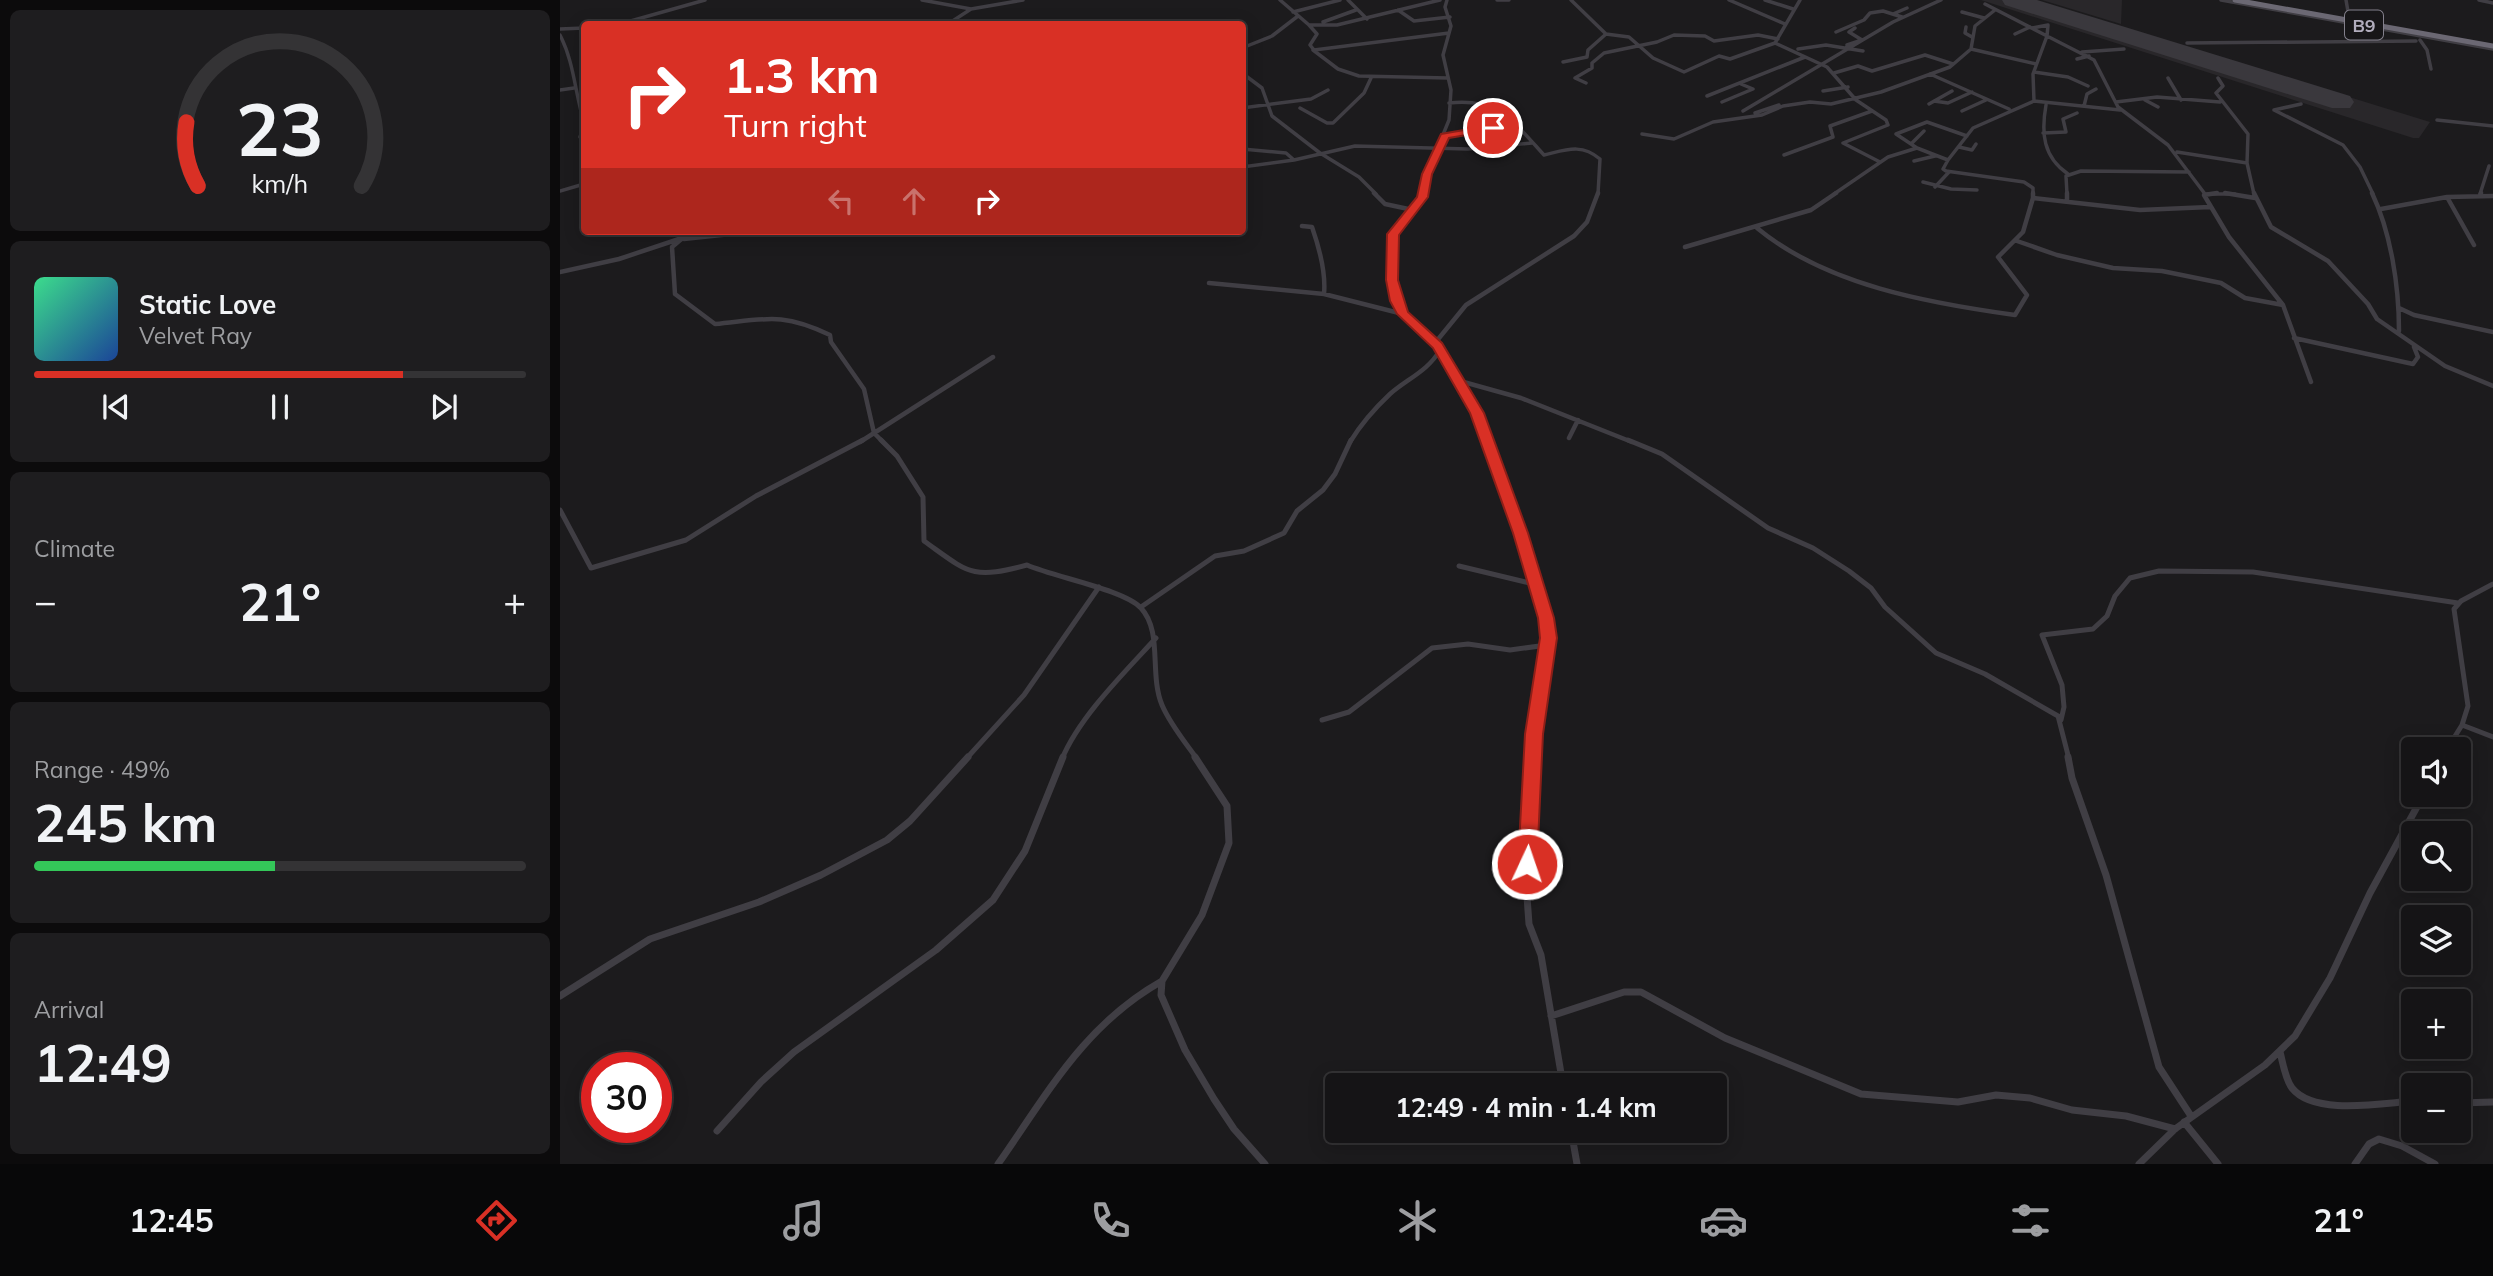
<!DOCTYPE html>
<meta charset="utf-8">
<style>
:root{--surface:#151416;--page:#1e1d1f;--text:#f1f3f6;--muted:#9d9ea1;--line:#343335;--accent:#d93025}
body{margin:0;font-family:Mulish,sans-serif;background:var(--page);color:var(--text);height:100vh;display:flex;flex-direction:column;font-size:26px;white-space:nowrap}
*{box-sizing:border-box;margin:0}
p{font-size:23px;color:var(--muted)}
.icon{flex:none;width:38px;height:38px;fill:none;stroke:currentColor;stroke-width:2;stroke-linecap:round;stroke-linejoin:round}
.map{position:relative;flex:1;overflow:hidden}
.details{display:flex;flex-direction:column;gap:10px;padding:10px;background:#0c0b0c;width:560px}
.details>*{flex:none}
.hud{position:absolute;left:21px;top:21px;width:665px;height:214px;border-radius:7px;box-shadow:0 4px 18px #0003,0 0 0 2px var(--line);background:#d93025;color:#fff;overflow:hidden}
.buttons{position:absolute;left:1841px;top:737px;display:grid;gap:14px}
.buttons a{display:grid;place-items:center;width:70px;height:70px;border-radius:7px;background:var(--surface);box-shadow:0 4px 18px #0003,0 0 0 2px var(--line);font-size:35px}
.speed{position:absolute;left:21px;top:1052px;display:flex;gap:14px;font-size:35px;font-weight:700;text-align:center}
.speed>*{display:grid;place-content:center;width:91px;height:91px;border-radius:50%;background:var(--surface);box-shadow:0 4px 18px #0003,0 0 0 2px var(--line);line-height:1}
.speed .limit{border:10px solid #d22;background:#fff;color:#111}
.pin{position:absolute;display:grid;place-items:center;width:60px;height:60px;color:#fff;margin:-30px;border:4px solid #fff;border-radius:50%;box-shadow:0 2px 7px #0007}
.me{position:absolute;width:77px;margin:-38px;rotate:3deg;stroke-linejoin:round;filter:drop-shadow(0 0 5px #0008)}
.turn{display:flex;align-items:center;gap:24px;height:147px;padding:0 28px;font-size:32px}
.turn .icon{width:91px;height:91px;stroke-width:2.5}
.turn b{display:block;font-size:49px;line-height:60px}
.lanes{display:flex;align-items:center;height:66px;padding:0 28px;background:#0003;justify-content:center;gap:35px;direction:ltr}
.lanes .off{opacity:.35}
.big{font-size:52px;font-weight:700;line-height:1.1}
.details .widget{flex:1;display:flex;flex-direction:column;justify-content:center;gap:10px;min-width:0;padding:0 24px;border-radius:10px;background:var(--page)}
.details .dial{align-items:center;gap:0}
.dial svg{height:182px;overflow:visible;fill:none;stroke:var(--line);stroke-width:7;stroke-linecap:round;text-anchor:middle}
.dial text{fill:var(--text);stroke:none}
.song{display:flex;align-items:center;gap:21px}
.cover{width:84px;height:84px;border-radius:10px;background:linear-gradient(135deg,hsl(150 70% 55%),hsl(220 70% 35%))}
.played{height:7px;border-radius:4px;background:linear-gradient(90deg,var(--accent) 75%,var(--line) 75%)}
.keys{display:flex;justify-content:space-around;direction:ltr}
.heat{display:flex;justify-content:space-between;align-items:center;font-size:38px;direction:ltr}
.charge{height:10px;border-radius:5px;background:linear-gradient(90deg,#34c759 49%,var(--line) 0)}
.trip{position:absolute;left:765px;top:1073px;width:402px;height:70px;border-radius:7px;background:var(--surface);box-shadow:0 4px 18px #0003,0 0 0 2px var(--line);font-weight:700;line-height:70px;text-align:center}
.tab-bar{display:flex;height:112px;justify-content:space-around;align-items:center;background:#080809;color:var(--muted)}
.tab-bar .icon{width:49px;height:49px}
.tab-bar .selected{color:var(--accent)}
.tab-bar b{font-size:32px;color:var(--text)}
main{display:flex;flex:1;min-height:0}
.map>svg:first-child{display:block}
.built{fill:#29272a}
.lines{fill:none;stroke-linecap:round;stroke-linejoin:round}
.runway{fill:#3a383d;fill-rule:evenodd}
.street-far3{stroke:#403e44;stroke-width:3.5}
.street-far2{stroke:#403e44;stroke-width:4.5}
.street-far1{stroke:#403e44;stroke-width:5}
.street{stroke:#403e44;stroke-width:7}
.highway{stroke:#6b6873;stroke-width:5}
.route{fill:#d93025;stroke:#8d1f18;stroke-width:2}
.labels{text-anchor:middle;dominant-baseline:central;stroke-width:7;stroke-linejoin:round;paint-order:stroke}
.shield{fill:#171618;stroke:#83808c;stroke-width:2}
.shield-label{font-size:18px;font-weight:bold;fill:#b1adbd}
</style>
<main>
<section class="details">
<div class="widget dial"><svg viewBox="0 0 100 80">
<path d="M14 69A42 42 0 1 1 86 69"/>
<path d="M14 69A42 42 0 0 1 9 41" stroke="#d93025"/>
<text x="50" y="56" font-size="32" font-weight="700">23</text>
<text x="50" y="72" font-size="11">km/h</text>
</svg></div>
<div class="widget">
<div class="song"><i class="cover"></i><div><b>Static Love</b><p>Velvet Ray</p></div></div>
<div class="played"></div>
<div class="keys"><svg class="icon" aria-label="previous" viewBox="0 0 24 24"><path d="M18 5L8 12l10 7zM5 5v14"/></svg><svg class="icon" aria-label="pause" viewBox="0 0 24 24"><path d="M8 5v14M16 5v14"/></svg><svg class="icon" aria-label="next" viewBox="0 0 24 24"><path d="M6 5l10 7-10 7zM19 5v14"/></svg></div>
</div>
<div class="widget"><p>Climate</p>
<div class="heat"><a>−</a><b class="big">21°</b><a>+</a></div>
</div>
<div class="widget"><p>Range · 49%</p><b class="big">245 km</b><div class="charge"></div></div>
<div class="widget"><p>Arrival</p><b class="big">12:49</b></div>
</section>
<div class="map">
<svg width="1933" height="1164" viewBox="0 0 1933 1164">
<rect width="100%" height="100%" fill="#1c1b1d"/>
<!-- built -->
<path class="built" d="M1421,0H1475L1870,122L1859,138H1853Z
M1482,0H1562L1561,24L1538,17Z"/>
<g class="lines">
<!-- runway -->
<path class="runway" d="M1442,0H1477L1790,96L1794,102L1790,108H1772L1445,5Z"/>
<!-- street-far3 -->
<path class="street-far3" d="M362,0L411,9
M720,0L749,25H777L880,0
M788,0L807,19
M937,0H949
M1169,0L1225,24
M1205,0L1233,9
M1240,0L1215,43L1267,67L1296,100L1326,120L1328,125L1283,143L1320,162
M1661,0L1933,49
M1786,0L1790,23
M1919,0L1933,3
M838,10L854,21L890,17
M733,12L780,0
M1402,12L1424,18
M1333,14L1347,8
M763,22L796,10
M60,24L145,0
M388,24L411,9L463,0
M749,25L757,34L750,45L754,50L889,33
M1406,27L1405,33L1412,37
M1472,28L1488,25L1487,36L1534,60L1558,107L1608,145L1645,194
M0,29L24,28
M1276,32L1304,20L1310,13L1323,11L1342,17
M1046,34L1069,37L1093,58L1124,72L1159,56L1170,59L1215,43
M1455,34L1470,27
M0,35C14,62 15,93 24,122
M1860,40L1867,50L1871,69
M1627,43L1856,41
M682,48L712,36L738,16
M1238,49L1266,45L1303,51
M1288,49L1287,45L1302,40L1289,32L1295,28
M1411,49L1476,64
M753,50L778,69L799,76L888,78
M1522,52L1564,49
M1517,59L1529,56
M1003,62L1027,57L1028,50L1046,34L1011,0
M1474,72L1508,77L1528,86
M682,73L702,88L712,116L760,153L799,177L816,194
M1274,73L1298,66L1312,71L1365,55L1393,64
M1370,74L1449,109
M1608,78L1621,100
M1658,78L1663,86L1656,93L1688,134L1687,163L1694,194
M1026,83L1015,78L1032,68V63L1044,53L1097,42L1114,35L1145,36L1154,41L1198,35L1218,39
M0,90L14,88
M1263,91L1288,87
M1147,96L1245,57
M1585,100L1598,107
M1374,101L1388,103L1412,92
M1474,101L1560,110
M1162,102L1193,89L1181,84
M1556,102L1597,97L1660,102
M889,103C937,97 954,122 984,155C1006,150 1021,143 1040,159L1038,194
M1369,104L1392,91
M1741,104L1714,110L1783,145L1800,167L1813,194
M1486,105C1481,133 1483,157 1508,174
M1524,106L1527,94L1536,89
M682,108L751,99L768,90
M740,108L767,123H773L804,93L811,78
M1183,111L1333,22L1381,0
M1402,111L1426,100
M1195,113L1219,105
M1877,120L1933,126
M24,124L20,137L24,140
M1483,133L1506,132L1503,119L1517,113
M1082,134L1114,139L1153,122L1202,115L1223,106L1250,102L1271,104L1321,92L1390,67L1411,49L1415,26L1435,10
M884,136L958,125
M1351,144L1364,131
M1399,147L1412,150L1416,144
M1357,148L1336,134L1367,122L1407,136
M682,149L726,153L734,160L795,146L908,149L972,143
M1617,152L1687,163
M1224,155L1273,137L1270,126L1312,111
M1388,160L1383,169L1386,171L1464,182L1473,188V194
M1354,161L1375,156
M682,167L734,160
M1363,182L1391,189L1417,190
M1375,187L1389,172
M0,191L24,184
M863,194L867,174L889,120L891,90L883,55L891,26L885,7L887,0
M1274,194L1328,157L1357,148L1388,160L1413,128L1474,101L1473,74L1487,36L1425,4
M1507,194L1506,176L1521,171L1629,172
M1647,194H1675
M1920,194L1929,166"/>
<!-- street-far2 -->
<path class="street-far2" d="M814,193L825,204L853,210
M864,193L833,235L832,280L836,301L843,314L878,346L917,413L928,442
M1473,193V198L1580,210L1650,207
M1507,193V201
M1657,193L1644,195L1669,237L1723,305L1751,382
M1665,193L1695,198
M1694,193L1711,227L1768,261L1808,304L1817,319L1885,366L1933,386
M1812,193C1831,233 1839,286 1839,331
M1920,196L1921,193
M1887,197L1914,245
M1821,209L1887,197L1933,196
M742,226L752,227C759,247 766,273 764,294
M1197,228C1266,285 1368,303 1455,315L1467,295L1438,257L1463,232L1473,198
M131,231L112,247L115,294L155,324C206,319 222,312 270,335L271,342L304,389L314,433L323,442
M124,239L199,231
M1457,241L1497,255L1553,268L1602,271L1661,283L1685,298L1723,305
M1125,247L1251,210L1276,193
M0,272L59,259L119,239
M649,283L764,294L843,314
M1839,308L1854,315L1933,332
M1734,338L1853,364L1858,357L1854,347
M875,343L906,305L1014,236L1027,222L1038,193
M900,381L961,398L1072,442
M1009,438L1018,420
M300,442L433,357
M790,442C801,424 814,409 830,394C847,379 868,371 880,350"/>
<!-- street-far1 -->
<path class="street-far1" d="M321,440L337,456L363,497L364,541C409,573 411,580 467,565C494,577 565,590 581,608C603,632 589,674 602,705C610,724 625,742 637,759
M927,440L961,533L989,638L973,759
M1068,440L1102,454L1208,528L1253,548L1289,571L1311,588L1325,607L1376,653L1425,674L1498,716L1509,759
M0,510L31,568L126,540L196,496L303,440
M899,566L974,584
M581,607L655,556L684,551L724,533L737,511L763,490L775,474L791,440
M762,720L789,712L872,648L908,644L950,650L987,645
M1501,720L1504,707L1502,685L1482,635L1533,629L1547,616L1555,596L1570,578L1599,571L1693,572L1898,603
M1902,725L1933,737
M1887,749L1902,725L1908,706L1894,609L1901,601L1933,584
M406,759L464,695L539,587
M502,759C519,717 565,672 596,638"/>
<!-- street -->
<path class="street" d="M635,757L667,806L669,843L642,915L602,981L601,995L625,1050L654,1099L674,1129L705,1164
M973,757L966,883L969,924L981,955L1003,1085
M1508,757L1512,778L1546,875L1599,1067L1631,1116
M0,996L90,939L199,902L261,875L327,840L350,821L408,757
M991,1016L1064,992H1081L1165,1038L1301,1094L1398,1102L1436,1095L1470,1098L1512,1110L1566,1116L1615,1129
M1720,1052C1723,1063 1725,1079 1732,1088C1754,1116 1822,1103 1853,1101
M1899,1103L1933,1102
M1624,1122L1658,1164
M1011,1130L1017,1164
M157,1131L201,1082L234,1052L376,950L433,900L465,851L503,757
M438,1164C488,1093 524,1025 602,981
M1579,1164L1615,1129L1705,1065L1735,1036L1770,978L1810,893L1864,794
M1795,1164L1809,1144L1819,1139L1842,1146L1875,1164"/>
<!-- highway -->
<path class="highway" d="M1675,0L1933,46"/>
</g>
<!-- route -->
<path class="route" d="M933,125L937,126V130L889,138L872,174L868,197L839,235L838,280L848,312L882,343L924,413L968,533L994,618L997,638L983,734L977,864L974,871L967,873L961,871L958,864L965,734L980,638L978,618L953,533L910,413L873,348L837,314L830,301L826,280L827,234L857,197L862,174L881,134Z"/>
<g class="labels">
<!-- shield labels -->
<rect class="shield" x="1785" y="10.5" width="38" height="29" rx="5"/>
<g class="shield-label">
<text x="1804" y="25">B9</text>
</g>
</g>
</svg>
<div class="buttons">
<a><svg class="icon" aria-label="sound" viewBox="0 0 24 24"><path d="M4 9h4l5-4v14l-5-4H4zM17 9q2 3 0 6"/></svg></a>
<a><svg class="icon" aria-label="search" viewBox="0 0 24 24"><circle cx="10" cy="10" r="6"/><path d="M15 15l6 6"/></svg></a>
<a><svg class="icon" aria-label="layers" viewBox="0 0 24 24"><path d="M12 4l9 5-9 5-9-5zM3 14l9 5 9-5"/></svg></a>
<a>+</a>
<a>−</a>
</div>
<div class="speed"><div class="limit">30</div></div>
<div class="pin" style="left:933px;top:128px;background:#d93025"><svg class="icon" aria-label="arrive" viewBox="0 0 24 24"><path d="M6 21V4h12l-3 4 3 4H6"/></svg></div>
<svg class="me" style="left:967px;top:864px" viewBox="-20 -20 40 40"><circle r="17" fill="#d93025" stroke="#fff" stroke-width="3"/><path d="M0-11L8 9 0 5-8 9z" fill="#fff"/></svg>
<div class="trip">12:49 · 4 min · 1.4 km</div>
<div class="hud">
<div class="turn"><svg class="icon" aria-label="right" viewBox="0 0 24 24"><path d="M7 20v-9h11M14 6l5 5-5 5"/></svg><div><b>1.3 km</b>Turn right</div></div>
<div class="lanes"><svg class="icon off" aria-label="left" viewBox="0 0 24 24"><path d="M17 20v-9H6M10 6l-5 5 5 5"/></svg><svg class="icon off" aria-label="ahead" viewBox="0 0 24 24"><path d="M12 20V5M6 11l6-6 6 6"/></svg><svg class="icon" aria-label="right" viewBox="0 0 24 24"><path d="M7 20v-9h11M14 6l5 5-5 5"/></svg></div>
</div>
</div>
</main>
<nav class="tab-bar">
<b>12:45</b>
<svg class="icon selected" aria-label="directions" viewBox="0 0 24 24"><path d="M12 3l9 9-9 9-9-9zM9 14v-3h6M13 9l2 2-2 2"/></svg>
<svg class="icon" aria-label="music" viewBox="0 0 24 24"><path d="M9 18V5l10-2v13"/><circle cx="6" cy="18" r="3"/><circle cx="16" cy="16" r="3"/></svg>
<svg class="icon" aria-label="phone" viewBox="0 0 24 24"><path d="M5 4h4l2 5-3 2q2 4 5 5l2-3 5 2v4C11 20 4 13 5 4z"/></svg>
<svg class="icon" aria-label="climate" viewBox="0 0 24 24"><path d="M12 3v18M4 7l16 10M4 17L20 7"/></svg>
<svg class="icon" aria-label="car" viewBox="0 0 24 24"><path d="M5 17H2v-5l4-1 3-4h7l3 4 3 1v5h-3M9 17h6M6 11h13"/><circle cx="7" cy="17" r="2"/><circle cx="17" cy="17" r="2"/></svg>
<svg class="icon" aria-label="filters" viewBox="0 0 24 24"><path d="M4 7h16M4 17h16"/><circle cx="9" cy="7" r="2"/><circle cx="15" cy="17" r="2"/></svg>
<b>21°</b>
</nav>
